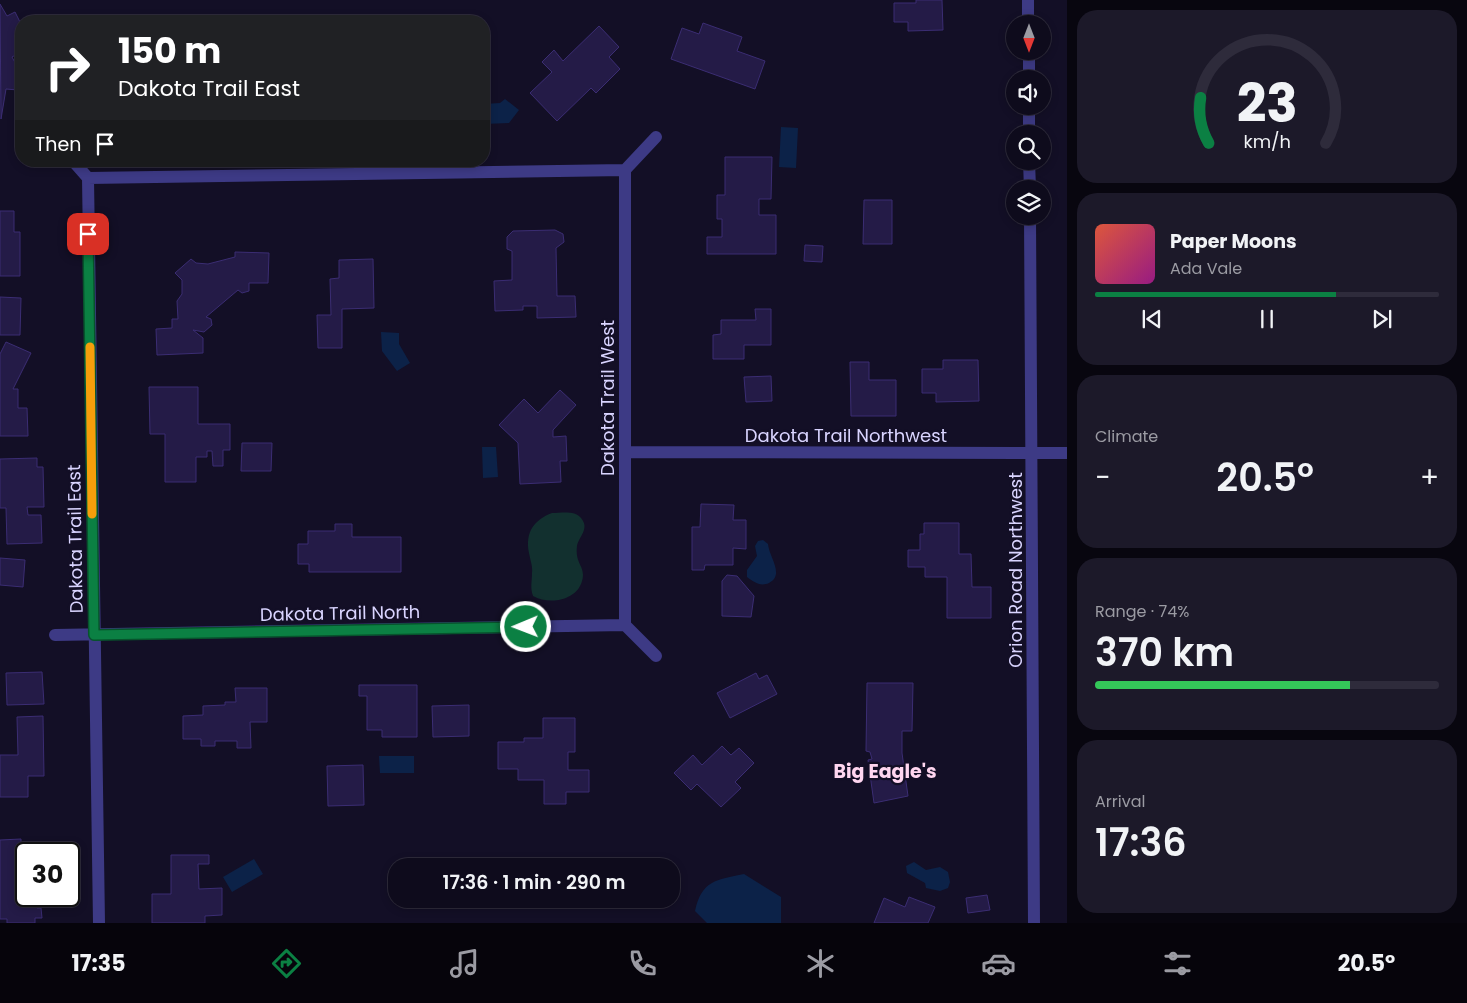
<!DOCTYPE html>
<meta charset="utf-8">
<style>
:root{--surface:#0e0b1c;--page:#1c1929;--text:#f1f3f6;--muted:#9b9ba3;--line:#2e2b3b;--accent:#0b8043}
body{margin:0;font-family:Poppins,sans-serif;background:var(--page);color:var(--text);height:100vh;display:flex;flex-direction:column;font-size:19px;white-space:nowrap}
*{box-sizing:border-box;margin:0}
p{font-size:16px;color:var(--muted)}
.icon{flex:none;width:28px;height:28px;fill:none;stroke:currentColor;stroke-width:2;stroke-linecap:round;stroke-linejoin:round}
.map{position:relative;flex:1;overflow:hidden}
.panel{display:flex;flex-direction:column;gap:10px;padding:10px;background:#08060f;width:400px}
.panel>*{flex:none}
.hud{position:absolute;left:15px;top:15px;width:475px;height:152px;border-radius:20px;box-shadow:0 2px 8px #0003,0 0 0 1px var(--line);background:#202124;color:#fff;overflow:hidden}
.needle{width:32px;rotate:180deg}
.buttons{position:absolute;left:1006px;top:15px;display:grid;gap:10px}
.buttons a{display:grid;place-items:center;width:45px;height:45px;border-radius:50%;background:var(--surface);box-shadow:0 2px 8px #0003,0 0 0 1px var(--line);font-size:25px}
.speed{position:absolute;left:15px;top:842px;display:flex;gap:10px;font-size:25px;font-weight:700;text-align:center}
.speed>*{display:grid;place-content:center;width:65px;height:65px;border-radius:50%;background:var(--surface);box-shadow:0 2px 8px #0003,0 0 0 1px var(--line);line-height:1}
.speed .limit{border:2px solid #111;border-radius:8px;background:#fff;color:#111}
.pin{position:absolute;display:grid;place-items:center;width:42px;height:42px;color:#fff;margin:-21px;border-radius:10px;box-shadow:0 2px 8px #0006}
.me{position:absolute;width:55px;margin:-28px;rotate:269deg;stroke-linejoin:round;filter:drop-shadow(0 0 4px #0008)}
.turn{display:flex;align-items:center;gap:18px;height:105px;padding:0 20px;font-size:22px}
.turn .icon{width:65px;height:65px;stroke-width:2.5}
.turn b{display:block;font-size:35px;line-height:42px}
.then{display:flex;align-items:center;height:48px;padding:0 20px;background:#0003;gap:10px;font-size:19px}
.big{font-size:38px;font-weight:600;line-height:1.1}
.panel .tile{flex:1;display:flex;flex-direction:column;justify-content:center;gap:8px;min-width:0;padding:0 18px;border-radius:20px;background:var(--page)}
.panel .dial{align-items:center;gap:0}
.dial svg{height:130px;overflow:visible;fill:none;stroke:var(--line);stroke-width:7;stroke-linecap:round;text-anchor:middle}
.dial text{fill:var(--text);stroke:none}
.song{display:flex;align-items:center;gap:15px}
.cover{width:60px;height:60px;border-radius:8px;background:linear-gradient(135deg,hsl(10 70% 55%),hsl(310 70% 35%))}
.played{height:5px;border-radius:2px;background:linear-gradient(90deg,var(--accent) 70%,var(--line) 70%)}
.keys{display:flex;justify-content:space-around;direction:ltr}
.heat{display:flex;justify-content:space-between;align-items:center;font-size:28px;direction:ltr}
.charge{height:8px;border-radius:4px;background:linear-gradient(90deg,#34c759 74%,var(--line) 0)}
.trip{position:absolute;left:388px;top:858px;width:292px;height:50px;border-radius:20px;background:var(--surface);box-shadow:0 2px 8px #0003,0 0 0 1px var(--line);font-weight:600;line-height:50px;text-align:center}
.tabs{display:flex;height:80px;justify-content:space-around;align-items:center;background:#06040b;color:var(--muted)}
.tabs .icon{width:35px;height:35px}
.tabs .active{color:var(--accent)}
.tabs b{font-size:22px;color:var(--text)}
main{display:flex;flex:1;min-height:0}
.map>svg:first-child{display:block}
.green{fill:#12302f}
.water{fill:#0c2248}
.building{fill:#241b47;stroke:#3b2d73}
.lines{fill:none;stroke-linecap:round;stroke-linejoin:round}
.street{stroke:#3d3a85;stroke-width:12}
.route-casing{stroke:#07532c;stroke-width:12}
.route{stroke:#0b8043;stroke-width:9}
.slow{stroke:#f59e0b;stroke-width:9}
.labels{text-anchor:middle;dominant-baseline:central;stroke-width:4.5;stroke-linejoin:round;paint-order:stroke}
.street-label{font-size:18px;fill:#d9d4ff;stroke:#130f26}
.neighbourhood-label{font-size:19px;font-weight:bold;fill:#ffd6f0;stroke:#130f26}
</style>
<main>
<div class="map">
<svg width="1067" height="923" viewBox="0 0 1067 923">
<rect width="100%" height="100%" fill="#130f26"/>
<!-- green -->
<path class="green" d="M552,513C561,513 575,510 581,518C590,529 579,536 577,546C575,562 583,565 583,575C582,600 550,606 533,596C530,587 532,582 532,573C533,567 530,559 529,553C525,532 534,520 552,513Z"/>
<!-- water -->
<path class="water" d="M505,99L519,110L509,123L484,124V104L500,103Z
M781,127L798,128L796,168L779,167Z
M381,332L399,333V344L410,363L397,371L382,351Z
M482,447H496L498,477L483,478Z
M763,540L768,544C769,557 785,575 769,583C760,587 754,582 747,577V570L757,556L755,546L758,541Z
M379,756H414V773H380Z
M254,859L263,874L232,892L223,877Z
M914,862L926,870L940,867L948,872L950,882L948,888L940,891L926,888L925,883L907,873L906,866Z
M744,874L781,897V923H707L695,911C702,880 716,880 744,874Z"/>
<!-- building -->
<path class="building" d="M916,0H942L943,30L908,31V22H894V3H916Z
M0,4L7,16L15,12L21,24V52L12,57L19,70L18,90L6,89L1,119Z
M703,23L742,37L737,51L765,61L755,89L671,59L682,28L699,34Z
M599,26L619,47L609,57L620,69L596,93L591,88L557,121L530,93L552,72L542,62L554,50L563,61Z
M725,157H772L771,199H759V215H776V254H707V237H722V219H717V195H725Z
M864,200H892V244H863Z
M0,211H14V232H20V276H0Z
M555,230L563,234L564,242L556,248L557,296H575L576,317L537,318V306H523V310L495,311L494,281L512,280V251L507,249V237L513,231Z
M805,245L823,246L822,262L804,261Z
M235,252L269,253L268,283H249V291L242,293L238,290L206,317L211,319L212,325L204,332L193,330L203,338V353L157,355L156,329L172,328V319H178L177,301L182,294V280L175,273L191,259L196,263L208,264L235,257Z
M373,259L374,308L342,309V348H318L317,315H331L330,279L339,278V260Z
M0,297L21,298L20,335H0Z
M755,309H771V345H744V359H713V335L721,334V320H756Z
M6,342L31,353L13,389H18V408H27L28,436H0V354Z
M943,360H978L979,401L936,402V393H922V369H943Z
M850,362H869V380H896V416H851Z
M771,376L772,401L746,402L744,377Z
M149,387H198V424H230V450H223V466H213L212,451H207V457H196V482H165V434H150Z
M560,390L576,405L553,430V437L566,436L567,461H560L561,482L520,484L518,443L499,425L524,399L538,413Z
M242,443H272L271,471H241Z
M37,458V467H43L44,507H27L28,515H41L42,543L7,544L6,508H0V459Z
M701,504L734,505L733,520H746V549L733,548V565H705L704,570H692V527H700Z
M924,523H959V554H971L972,587H991V618H947V577H925V567H908V550H920V534H924Z
M335,524H352V537H401V572H309V564H298V544H308V531H335Z
M0,558L25,560L23,587L0,585Z
M727,575L737,576L754,596L751,617L722,616V581Z
M42,672L44,704L7,705L6,673Z
M756,673L759,679L767,675L777,694L730,718L717,693Z
M867,683H913L912,731H902V753L908,796L874,803L868,760L872,759L870,752L866,751Z
M359,685H417V737H382V730H367V696H359Z
M235,688H267V722H250L251,748H237V741H215V746H201V739H183V716L203,715V706L225,705V702H236Z
M469,705V736L433,737L432,706Z
M43,716L44,776H28V797H0V755H18L17,717Z
M543,718H575V752H568V770H589V792H566V804H544V780H518V769H498V742H524V738H543Z
M722,746L731,755L739,748L754,763L735,782L741,788L721,807L697,784L691,790L674,773L693,755L702,765Z
M363,765L364,805L328,806L327,766Z
M21,839V854H26V896H37V908H41L42,918H35V923H7V919H0V840Z
M171,855H209V864H198L199,889L222,888V915L205,916V923H152V894H171Z
M987,895L990,910L968,913L966,898Z
M909,897L935,907L928,923H874L884,898L905,907Z"/>
<g class="lines">
<!-- street -->
<path class="street" d="M1028,0V24
M1029,51V79
M1029,106V134
M73,161L88,178L99,923
M1029,161L1030,189
M625,170V625
M625,170L656,137
M88,178L625,170
M1030,216L1034,923
M625,452L1067,453
M625,625L656,656
M55,635L625,625"/>
</g>
<g class="lines">
<!-- route casing -->
<g class="route-casing">
<path id="route" d="M88,234L94,635L526,627"/>
</g>
<!-- route -->
<use href="#route" class="route"/>
<!-- slow -->
<path class="slow" d="M90,347L92,514"/>
</g>
<g class="labels">
<!-- street labels -->
<g class="street-label">
<text transform="translate(607 398) rotate(-90)">Dakota Trail West</text>
<text x="846" y="435">Dakota Trail Northwest</text>
<text transform="translate(75 539) rotate(-91)">Dakota Trail East</text>
<text transform="translate(1015 570) rotate(-90)">Orion Road Northwest</text>
<text transform="translate(340 613) rotate(-1)">Dakota Trail North</text>
</g>
<!-- neighbourhood labels -->
<g class="neighbourhood-label">
<text x="885" y="771">Big Eagle's</text>
</g>
</g>
</svg>
<div class="buttons">
<a><svg class="needle" viewBox="-14 -14 28 28"><path d="M0-13l5 13h-10z" fill="#e53935"/><path d="M0 13l5-13h-10z" fill="#9b9ba3"/></svg></a>
<a><svg class="icon" aria-label="sound" viewBox="0 0 24 24"><path d="M4 9h4l5-4v14l-5-4H4zM17 9q2 3 0 6"/></svg></a>
<a><svg class="icon" aria-label="search" viewBox="0 0 24 24"><circle cx="10" cy="10" r="6"/><path d="M15 15l6 6"/></svg></a>
<a><svg class="icon" aria-label="layers" viewBox="0 0 24 24"><path d="M12 4l9 5-9 5-9-5zM3 14l9 5 9-5"/></svg></a>
</div>
<div class="speed"><div class="limit">30</div></div>
<div class="pin" style="left:88px;top:234px;background:#d93025"><svg class="icon" aria-label="arrive" viewBox="0 0 24 24"><path d="M6 21V4h12l-3 4 3 4H6"/></svg></div>
<svg class="me" style="left:526px;top:627px" viewBox="-20 -20 40 40"><circle r="17" fill="#0b8043" stroke="#fff" stroke-width="3"/><path d="M0-11L8 9 0 5-8 9z" fill="#fff"/></svg>
<div class="trip">17:36 · 1 min · 290 m</div>
<div class="hud">
<div class="turn"><svg class="icon" aria-label="right" viewBox="0 0 24 24"><path d="M7 20v-9h11M14 6l5 5-5 5"/></svg><div><b>150 m</b>Dakota Trail East</div></div>
<div class="then">Then<svg class="icon" aria-label="arrive" viewBox="0 0 24 24"><path d="M6 21V4h12l-3 4 3 4H6"/></svg></div>
</div>
</div>
<section class="panel">
<div class="tile dial"><svg viewBox="0 0 100 80">
<path d="M14 69A42 42 0 1 1 86 69"/>
<path d="M14 69A42 42 0 0 1 9 41" stroke="#0b8043"/>
<text x="50" y="56" font-size="32" font-weight="700">23</text>
<text x="50" y="72" font-size="11">km/h</text>
</svg></div>
<div class="tile">
<div class="song"><i class="cover"></i><div><b>Paper Moons</b><p>Ada Vale</p></div></div>
<div class="played"></div>
<div class="keys"><svg class="icon" aria-label="previous" viewBox="0 0 24 24"><path d="M18 5L8 12l10 7zM5 5v14"/></svg><svg class="icon" aria-label="pause" viewBox="0 0 24 24"><path d="M8 5v14M16 5v14"/></svg><svg class="icon" aria-label="next" viewBox="0 0 24 24"><path d="M6 5l10 7-10 7zM19 5v14"/></svg></div>
</div>
<div class="tile"><p>Climate</p>
<div class="heat"><a>−</a><b class="big">20.5°</b><a>+</a></div>
</div>
<div class="tile"><p>Range · 74%</p><b class="big">370 km</b><div class="charge"></div></div>
<div class="tile"><p>Arrival</p><b class="big">17:36</b></div>
</section>
</main>
<nav class="tabs">
<b>17:35</b>
<svg class="icon active" aria-label="directions" viewBox="0 0 24 24"><path d="M12 3l9 9-9 9-9-9zM9 14v-3h6M13 9l2 2-2 2"/></svg>
<svg class="icon" aria-label="music" viewBox="0 0 24 24"><path d="M9 18V5l10-2v13"/><circle cx="6" cy="18" r="3"/><circle cx="16" cy="16" r="3"/></svg>
<svg class="icon" aria-label="phone" viewBox="0 0 24 24"><path d="M5 4h4l2 5-3 2q2 4 5 5l2-3 5 2v4C11 20 4 13 5 4z"/></svg>
<svg class="icon" aria-label="climate" viewBox="0 0 24 24"><path d="M12 3v18M4 7l16 10M4 17L20 7"/></svg>
<svg class="icon" aria-label="car" viewBox="0 0 24 24"><path d="M5 17H2v-5l4-1 3-4h7l3 4 3 1v5h-3M9 17h6M6 11h13"/><circle cx="7" cy="17" r="2"/><circle cx="17" cy="17" r="2"/></svg>
<svg class="icon" aria-label="filters" viewBox="0 0 24 24"><path d="M4 7h16M4 17h16"/><circle cx="9" cy="7" r="2"/><circle cx="15" cy="17" r="2"/></svg>
<b>20.5°</b>
</nav>
